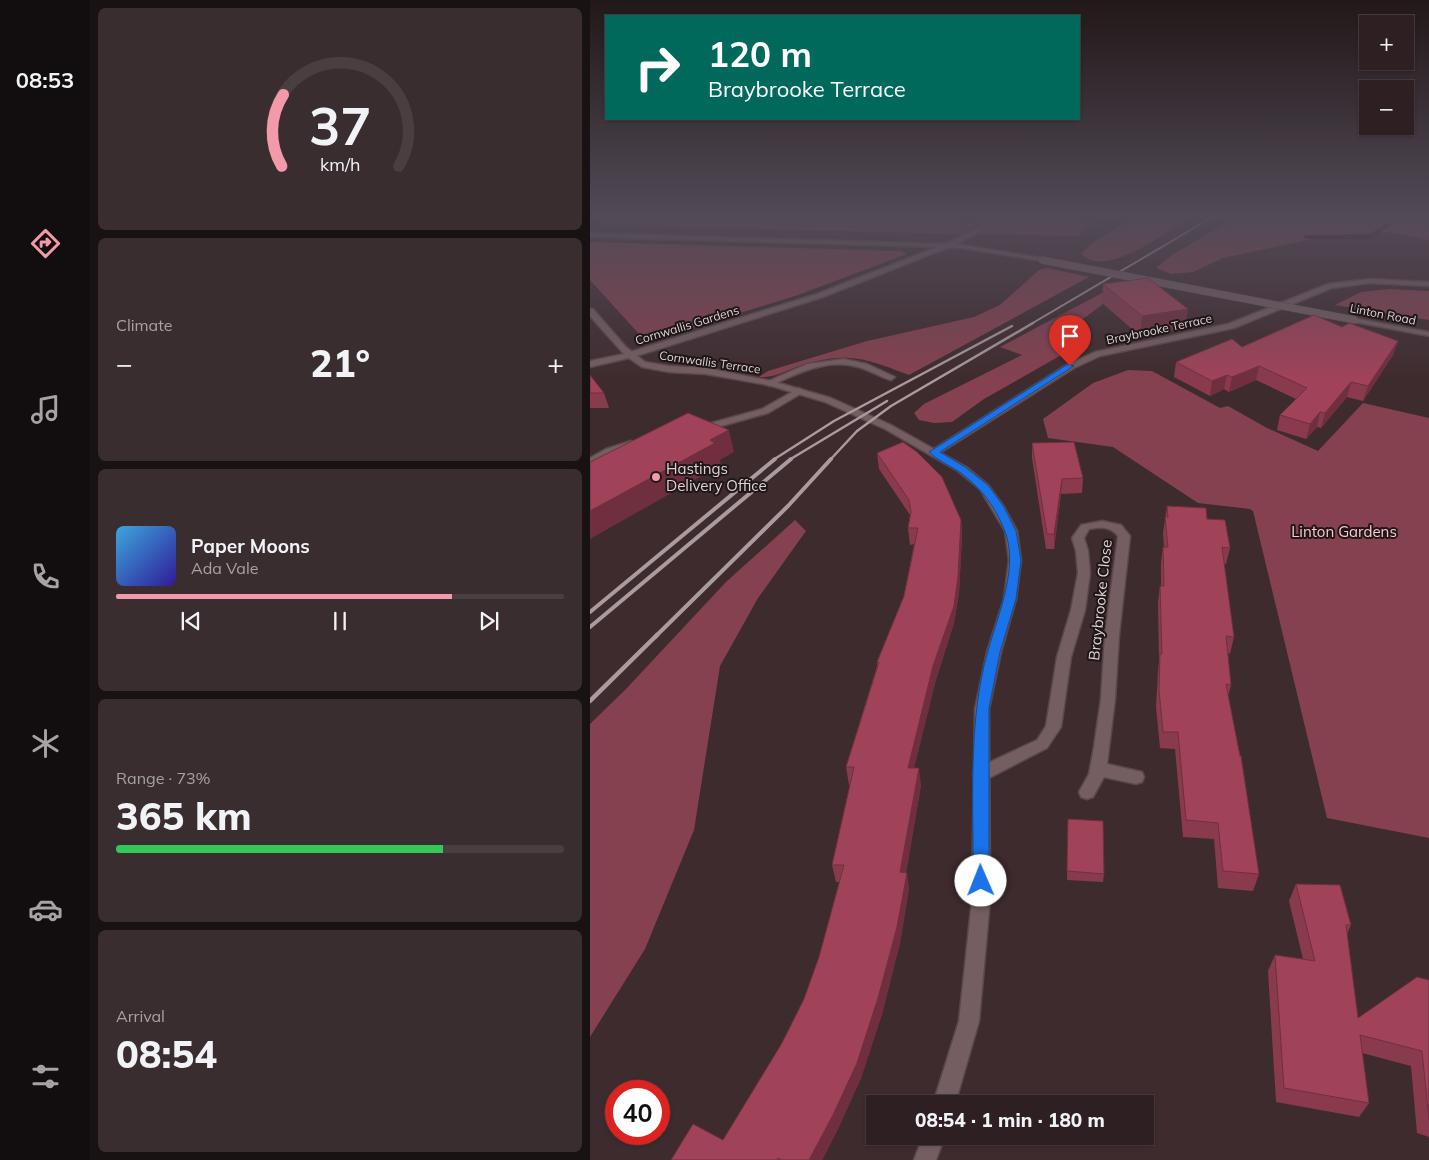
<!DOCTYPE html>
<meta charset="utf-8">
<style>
:root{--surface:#2e2022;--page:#3a2d2f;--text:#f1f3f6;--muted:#a7a3a5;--line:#493e40;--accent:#f39aaa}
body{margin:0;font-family:Mulish,sans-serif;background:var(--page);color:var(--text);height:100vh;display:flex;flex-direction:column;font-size:19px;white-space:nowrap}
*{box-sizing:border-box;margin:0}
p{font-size:16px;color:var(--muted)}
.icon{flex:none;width:28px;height:28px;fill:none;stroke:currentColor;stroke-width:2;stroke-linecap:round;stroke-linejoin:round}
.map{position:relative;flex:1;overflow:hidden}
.panel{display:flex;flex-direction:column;gap:8px;padding:8px;background:#191213;width:500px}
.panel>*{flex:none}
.banner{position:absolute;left:15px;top:15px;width:475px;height:105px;border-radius:0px;box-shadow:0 1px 4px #0004,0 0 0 1px var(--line);background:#00695c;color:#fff;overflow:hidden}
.controls{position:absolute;left:769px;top:15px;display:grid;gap:10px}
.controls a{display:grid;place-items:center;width:55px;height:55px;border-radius:0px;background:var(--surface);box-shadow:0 1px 4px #0004,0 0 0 1px var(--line);font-size:25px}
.speed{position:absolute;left:15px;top:1080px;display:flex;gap:10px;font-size:25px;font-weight:700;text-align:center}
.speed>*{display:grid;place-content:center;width:65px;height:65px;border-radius:50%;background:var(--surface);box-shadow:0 1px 4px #0004,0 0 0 1px var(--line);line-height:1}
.speed .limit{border:8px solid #d22;background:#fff;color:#111}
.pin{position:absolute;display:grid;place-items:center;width:42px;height:42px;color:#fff;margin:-51px -21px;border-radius:50% 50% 50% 0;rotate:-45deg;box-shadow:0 0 5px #0007}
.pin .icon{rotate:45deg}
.me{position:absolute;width:55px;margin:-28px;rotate:359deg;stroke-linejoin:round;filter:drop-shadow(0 0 4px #0008)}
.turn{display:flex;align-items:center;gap:18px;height:105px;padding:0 20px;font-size:22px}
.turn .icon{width:65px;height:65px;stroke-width:2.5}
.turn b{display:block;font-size:35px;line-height:42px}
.big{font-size:38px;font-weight:800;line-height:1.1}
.panel .tile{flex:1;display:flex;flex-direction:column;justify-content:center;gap:8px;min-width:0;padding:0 18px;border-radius:8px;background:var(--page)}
.panel .dial{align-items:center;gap:0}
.dial svg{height:130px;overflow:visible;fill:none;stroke:var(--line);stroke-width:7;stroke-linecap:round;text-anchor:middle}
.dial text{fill:var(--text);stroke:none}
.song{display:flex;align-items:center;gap:15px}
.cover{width:60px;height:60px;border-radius:8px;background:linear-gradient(135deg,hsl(200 70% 55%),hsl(250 70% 35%))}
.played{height:5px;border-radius:2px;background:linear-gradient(90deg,var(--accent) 75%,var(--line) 75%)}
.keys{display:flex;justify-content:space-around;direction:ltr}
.heat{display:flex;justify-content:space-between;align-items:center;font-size:28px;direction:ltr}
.charge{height:8px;border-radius:4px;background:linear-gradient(90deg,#34c759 73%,var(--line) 0)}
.trip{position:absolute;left:276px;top:1095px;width:288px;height:50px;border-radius:0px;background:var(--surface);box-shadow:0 1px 4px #0004,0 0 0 1px var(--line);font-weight:800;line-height:50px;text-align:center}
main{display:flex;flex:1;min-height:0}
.menu{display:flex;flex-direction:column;width:90px;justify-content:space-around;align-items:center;background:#120d0e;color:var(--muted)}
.menu .icon{width:35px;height:35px}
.menu .selected{color:var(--accent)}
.menu b{font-size:22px;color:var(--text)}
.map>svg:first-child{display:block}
.green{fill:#85414f}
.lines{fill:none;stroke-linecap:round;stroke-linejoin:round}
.stream{fill:#350514;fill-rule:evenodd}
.lane-casing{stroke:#59484b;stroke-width:3}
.street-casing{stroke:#59484b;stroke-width:3}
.secondary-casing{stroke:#59484b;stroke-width:3}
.lane{fill:#755e62;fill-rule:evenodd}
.street{fill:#755e62;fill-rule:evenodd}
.secondary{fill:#755e62;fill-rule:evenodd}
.rail-far3{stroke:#aa9b9e;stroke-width:2}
.rail-far2{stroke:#aa9b9e;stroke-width:2.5}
.rail-far1{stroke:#aa9b9e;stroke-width:4}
.rail{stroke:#aa9b9e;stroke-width:4.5}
.street-bridge-casing{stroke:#59484b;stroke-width:8;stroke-linecap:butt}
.street-bridge{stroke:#755e62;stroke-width:7}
.wall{fill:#8a3a4d}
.shaded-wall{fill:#702f3e}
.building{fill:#a04359;stroke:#702f3e}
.route{fill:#1a73e8;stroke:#114b97}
.poi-dot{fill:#f39aaa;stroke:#1f1617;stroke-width:2}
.labels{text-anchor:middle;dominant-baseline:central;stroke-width:4;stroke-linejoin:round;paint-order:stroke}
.far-street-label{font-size:12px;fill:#dfd2d4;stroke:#1f1617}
.poi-label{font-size:15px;fill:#dfd2d4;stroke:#1f1617;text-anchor:start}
.park-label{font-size:15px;fill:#fcc7cf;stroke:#1f1617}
.street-label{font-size:15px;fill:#dfd2d4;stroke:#1f1617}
</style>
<main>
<nav class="menu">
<b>08:53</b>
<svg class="icon selected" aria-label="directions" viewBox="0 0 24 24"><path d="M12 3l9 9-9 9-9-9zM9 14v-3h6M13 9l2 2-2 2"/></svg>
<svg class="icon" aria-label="music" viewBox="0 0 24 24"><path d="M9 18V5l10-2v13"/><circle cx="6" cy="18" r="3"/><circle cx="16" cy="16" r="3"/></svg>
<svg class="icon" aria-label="phone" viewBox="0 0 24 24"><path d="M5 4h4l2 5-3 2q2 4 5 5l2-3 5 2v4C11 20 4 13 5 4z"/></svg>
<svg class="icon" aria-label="climate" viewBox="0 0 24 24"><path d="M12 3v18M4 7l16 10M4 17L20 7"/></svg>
<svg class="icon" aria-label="car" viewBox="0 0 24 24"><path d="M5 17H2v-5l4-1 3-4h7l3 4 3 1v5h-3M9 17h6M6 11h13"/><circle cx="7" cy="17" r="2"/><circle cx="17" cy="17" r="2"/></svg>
<svg class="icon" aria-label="filters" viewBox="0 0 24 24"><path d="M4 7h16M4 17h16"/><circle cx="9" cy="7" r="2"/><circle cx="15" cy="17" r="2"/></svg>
</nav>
<section class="panel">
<div class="tile dial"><svg viewBox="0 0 100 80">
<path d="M14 69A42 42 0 1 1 86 69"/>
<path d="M14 69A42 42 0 0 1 15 25" stroke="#f39aaa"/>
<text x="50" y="56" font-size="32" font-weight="700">37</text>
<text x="50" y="72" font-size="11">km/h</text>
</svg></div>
<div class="tile"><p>Climate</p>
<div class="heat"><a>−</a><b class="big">21°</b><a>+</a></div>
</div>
<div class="tile">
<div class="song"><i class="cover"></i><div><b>Paper Moons</b><p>Ada Vale</p></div></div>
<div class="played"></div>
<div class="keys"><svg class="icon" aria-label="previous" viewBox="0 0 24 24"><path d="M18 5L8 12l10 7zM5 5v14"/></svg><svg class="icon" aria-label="pause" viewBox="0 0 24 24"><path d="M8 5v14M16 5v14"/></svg><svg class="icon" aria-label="next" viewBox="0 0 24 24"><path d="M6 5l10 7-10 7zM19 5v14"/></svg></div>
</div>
<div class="tile"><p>Range · 73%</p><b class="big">365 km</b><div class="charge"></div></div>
<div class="tile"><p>Arrival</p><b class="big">08:54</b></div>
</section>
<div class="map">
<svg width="839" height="1160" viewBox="0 0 839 1160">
<rect width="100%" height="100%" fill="#3e2b2e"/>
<!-- green -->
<path class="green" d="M543,218H599C578,232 527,269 501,260C498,259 494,256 491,254L502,243Z
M645,218H839V240L800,232L740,235L633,258L603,272L581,274L566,268L582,255Z
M0,242L311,251L317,254L208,295L92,331L68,335L49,334L0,280Z
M457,268L499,277L319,375C274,358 257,351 210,366C194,371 186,378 169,377L178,371L277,341L384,317L410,305L449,270Z
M800,289L839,291V320L745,305L771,292Z
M512,293L525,295L477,331L478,341L475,353L394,399L362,422L344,423L329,420L324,413L334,404L432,355L410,347Z
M538,370L562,371L630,408L638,406L677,428L728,451L773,403L839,418V838L737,818L663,511L660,509L608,503L523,447L458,438L453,419L503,383Z
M205,520L216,531L168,598L130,666L104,830L55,949L0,1037V724L36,689L136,582Z"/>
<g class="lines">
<!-- stream -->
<path class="stream" d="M809,218H814L809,223L806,221Z
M797,223L802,224L780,239H716L713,237L716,235H779Z"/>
<!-- lane casing -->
<g class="lane-casing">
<path id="lane" d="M254,359L277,364L305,377L301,380C290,377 280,370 268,367C239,358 208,373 182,385L179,386L174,383L217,364Z
M209,388L214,391L212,393L178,413L110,432L105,429L107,427L172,409Z
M41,441L46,444L45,446L24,453L0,465V458L16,449Z"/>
</g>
<!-- street casing -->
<g class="street-casing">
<path id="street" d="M409,218H417L366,244L452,258L454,259V261L371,248H357L233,297L40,358L37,357V353L227,294L347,247L0,237V233L355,244Z
M780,279L839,282V286L780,283L742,288L644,328L510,356L484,368L348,454L344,455L339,452L478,364L505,352L638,324L738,284Z
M762,318L839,332V336L765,322H762Z
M512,521L531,525L540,536L529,635L525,699L517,764L552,772L554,777L552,782L546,784L514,777L503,797L497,799L491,797L489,792L499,774L504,747L511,699L515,635L528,536C520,526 511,527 499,529L494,538L498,551L500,573L495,610L481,657L471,727L457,748L397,779L391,780L385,779L383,774L385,769L447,740L456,726L467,657L481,610L488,573L486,551L482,538L491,525Z"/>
</g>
<!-- secondary casing -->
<g class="secondary-casing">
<path id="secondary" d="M0,309H3L36,347L55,362L79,366L116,368L182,381L241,398L301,425L376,467L398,485L414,507L427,531L431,560L426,599L411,652L399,709L400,900L389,1021L365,1104H343L369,1021L382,900L385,709L397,652L414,599L419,560L415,531L390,489L368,471L295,429L235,402L178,385L116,374L79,372L52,367L39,358L0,367V361L34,354L0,316Z
M333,1136H355L346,1160H324Z"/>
</g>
<!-- lane -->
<use href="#lane" class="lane"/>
<!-- street -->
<use href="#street" class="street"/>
<!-- secondary -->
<use href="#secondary" class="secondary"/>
<!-- rail-far3 -->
<path class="rail-far3" d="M441,324L621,218"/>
<!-- rail-far2 -->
<path class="rail-far2" d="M183,460L244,421L422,326
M199,460L297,401
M240,460L267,431L301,406L443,323"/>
<!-- rail-far1 -->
<path class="rail-far1" d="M0,612L185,459
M0,627L201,459
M65,637L198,506L241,459"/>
<!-- rail -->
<path class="rail" d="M0,701L67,635"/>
<!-- street-bridge casing -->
<g class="street-bridge-casing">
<path id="street-bridge" d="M452,260L765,320"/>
</g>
<!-- street-bridge -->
<use href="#street-bridge" class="street-bridge"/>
</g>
<!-- wall -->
<path class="wall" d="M10,218H511L491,230L490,236L389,234V226L371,234L12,225Z
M513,284L596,328L550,336L512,303Z
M752,327L808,341L803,355L773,401L757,397L731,428L727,427L716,439L687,430L690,415L706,399L666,380L639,392L634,389L620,396L584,377L586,362L652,347Z
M0,375L14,393L19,408H0Z
M442,443L493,478L492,493L471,494L464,549H456L442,458Z
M287,453L371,520L372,536L369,593L364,623L345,683L324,768L331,785L316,873L319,889L310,943L292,1014L271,1078L248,1129L232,1160H81L133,1140L192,1043L214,999L229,957L250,882H246L242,865L260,785H259L256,767L287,666V662L314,596L324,544L320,545L318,528L320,515L289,469Z
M577,506L617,519L640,548L636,564H634L644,637L640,654L638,653L641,685L638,697L669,874L663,891L628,888L624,839L593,837L585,749L570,748L566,707L568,671L569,661L568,602L570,586H571V563L573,547H574L573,533Z
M478,819L514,874L513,882L477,880Z
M706,884L761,925L757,934L768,1018L839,980V1137L827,1133L821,1066L772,1053L779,1103L769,1117L686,1102L678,971L685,955L713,959L699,901Z"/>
<!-- shaded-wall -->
<path class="shaded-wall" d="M373,218H405L389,219V226L371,234L370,219Z
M489,218H511L491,230V221H489Z
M598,309L596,328L550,336L552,316Z
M808,341L803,355L773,401L778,386Z
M669,366L666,380L639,392L642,377Z
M637,375L634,389L620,396L622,381Z
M761,382L757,397L731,428L735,413Z
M730,412L727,427L716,439L720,424Z
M139,430L144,452L130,460L131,465L0,539V511L120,440Z
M472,479L471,494L464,549V534Z
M371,520L372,536L369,593L364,623L345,683L320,785L318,768L343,666Z
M329,768L331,785L313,889L310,872Z
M317,873L319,889L310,943L292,1014L271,1078L248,1129L232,1160H219Z"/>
<!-- building -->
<path class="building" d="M326,218H373L370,219Z
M391,218H488L491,221L389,219Z
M558,278L598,309L552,316L513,284Z
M724,315L752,327L759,323L808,341L778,386L761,382L735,413L730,412L720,424L690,415L717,388L669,366L642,377L637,375L622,381L586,362L642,339L652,347Z
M0,375L14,393H0Z
M98,413L139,430L120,440L125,443L0,511V462Z
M313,442L327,452L352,477L371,520L368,577L364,606L343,666L318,768H329L310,872L317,873L307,927L288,998L267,1063L243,1115L219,1160H192L188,1158L187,1160H81L103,1124L133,1140L192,1043L214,999L229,957L254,865H242L264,767H256L289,662H287L314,596L328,528H318L321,512L319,500L287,453Z
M484,442L493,478L472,479L464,534H457L442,443Z
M577,506L616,508L617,519L635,520L640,548L632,547L644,637L636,636L641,685L636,684L650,756H651L669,874L633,871L628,823L596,820L588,732H573L569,690L570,654H572L570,586H574L573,547H578L575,517H578Z
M478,819L513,821L514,874L477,871Z
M706,884L750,885L761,925H756L768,1018L827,977L839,980V1120L832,1051L770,1035L779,1103L694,1088L685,955L725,961Z"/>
<!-- sky -->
<linearGradient id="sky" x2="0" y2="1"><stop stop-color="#221819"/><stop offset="0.57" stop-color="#524a57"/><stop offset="1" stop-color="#524a57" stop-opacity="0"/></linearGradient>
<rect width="839" height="380" fill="url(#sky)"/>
<!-- route -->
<path class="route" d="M478,364L484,366L350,452L375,467L398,485L414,507L426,531L431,560L426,599L410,652L399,708V881L397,886L391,888L385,886L383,881C384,807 377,722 398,651C408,614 430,566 414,529C404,504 389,486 368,471C358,465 347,460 339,452Z"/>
<!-- markers -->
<circle class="poi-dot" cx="66" cy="477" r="5"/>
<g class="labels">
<!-- far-street labels -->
<g class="far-street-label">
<text transform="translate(793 314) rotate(11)">Linton Road</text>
<text transform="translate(97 325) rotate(-17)">Cornwallis Gardens</text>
<text transform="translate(569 329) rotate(-12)">Braybrooke Terrace</text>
<text transform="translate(120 362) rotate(8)">Cornwallis Terrace</text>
</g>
<!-- poi labels -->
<g class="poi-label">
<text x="76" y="468">Hastings<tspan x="76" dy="17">Delivery Office</tspan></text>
</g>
<!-- park labels -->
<g class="park-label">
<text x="754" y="531">Linton Gardens</text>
</g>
<!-- street labels -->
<g class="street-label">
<text transform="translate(510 600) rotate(-84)">Braybrooke Close</text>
</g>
</g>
</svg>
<div class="controls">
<a>+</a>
<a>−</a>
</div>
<div class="speed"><div class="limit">40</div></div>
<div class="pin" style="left:480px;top:366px;background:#d93025"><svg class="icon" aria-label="arrive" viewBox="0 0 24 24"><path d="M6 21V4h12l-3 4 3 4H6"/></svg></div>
<svg class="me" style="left:391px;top:881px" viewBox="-20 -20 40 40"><circle r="19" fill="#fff"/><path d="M0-13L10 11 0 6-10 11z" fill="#1a73e8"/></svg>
<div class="trip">08:54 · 1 min · 180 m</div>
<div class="banner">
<div class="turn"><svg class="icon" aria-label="right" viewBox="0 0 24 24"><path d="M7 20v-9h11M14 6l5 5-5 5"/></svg><div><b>120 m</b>Braybrooke Terrace</div></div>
</div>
</div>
</main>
